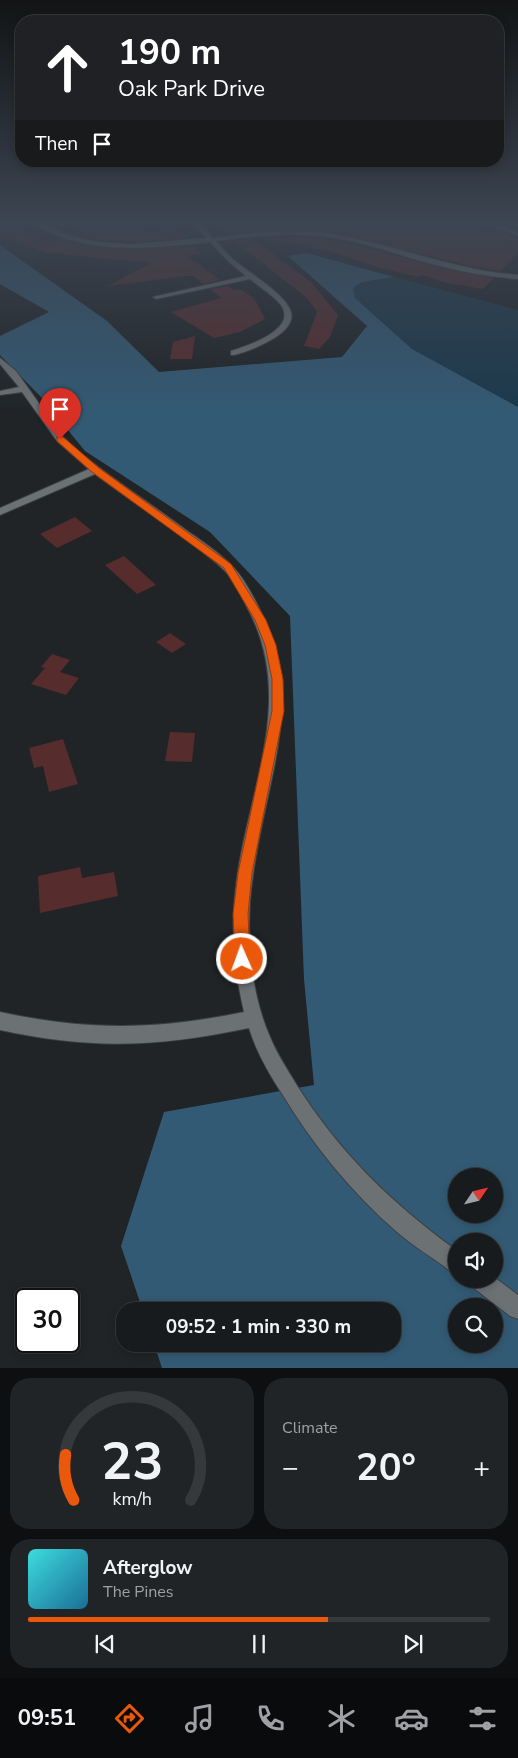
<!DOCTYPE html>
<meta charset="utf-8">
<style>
:root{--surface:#181b1d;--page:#212426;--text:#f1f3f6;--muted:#9fa1a4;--line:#36393b;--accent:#ea580c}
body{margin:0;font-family:"Nunito Sans",sans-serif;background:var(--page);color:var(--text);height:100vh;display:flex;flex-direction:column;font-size:19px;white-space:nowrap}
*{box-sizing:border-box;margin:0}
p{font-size:16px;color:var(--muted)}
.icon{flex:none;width:28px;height:28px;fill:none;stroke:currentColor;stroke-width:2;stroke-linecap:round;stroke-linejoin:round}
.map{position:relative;height:1368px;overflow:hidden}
.drawer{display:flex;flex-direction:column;gap:10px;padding:10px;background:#0d0f10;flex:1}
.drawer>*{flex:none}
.banner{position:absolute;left:15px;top:15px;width:489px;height:152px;border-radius:20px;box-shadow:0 2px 8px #0003,0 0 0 1px var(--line);background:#202124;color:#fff;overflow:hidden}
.needle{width:32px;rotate:55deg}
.fabs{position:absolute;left:448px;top:1168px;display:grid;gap:10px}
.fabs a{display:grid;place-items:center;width:55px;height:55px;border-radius:50%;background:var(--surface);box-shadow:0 2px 8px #0003,0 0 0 1px var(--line);font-size:25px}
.speed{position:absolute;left:15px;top:1288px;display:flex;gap:10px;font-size:25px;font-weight:700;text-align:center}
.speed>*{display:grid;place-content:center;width:65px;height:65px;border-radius:50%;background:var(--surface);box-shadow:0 2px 8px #0003,0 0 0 1px var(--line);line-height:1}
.speed .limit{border:2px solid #111;border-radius:8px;background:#fff;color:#111}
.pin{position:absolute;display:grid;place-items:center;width:42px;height:42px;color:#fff;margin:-51px -21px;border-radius:50% 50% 50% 0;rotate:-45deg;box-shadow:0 0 5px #0007}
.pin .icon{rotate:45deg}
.me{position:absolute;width:55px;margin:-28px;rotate:358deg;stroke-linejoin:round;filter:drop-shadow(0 0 4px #0008)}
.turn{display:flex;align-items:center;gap:18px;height:105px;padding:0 20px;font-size:22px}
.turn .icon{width:65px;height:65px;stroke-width:2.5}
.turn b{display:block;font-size:35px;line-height:42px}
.then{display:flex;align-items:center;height:48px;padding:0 20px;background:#0003;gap:10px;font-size:19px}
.big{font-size:38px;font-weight:700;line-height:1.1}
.drawer .widget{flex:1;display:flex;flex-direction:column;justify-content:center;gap:8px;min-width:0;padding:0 18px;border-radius:20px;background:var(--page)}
.drawer .dial{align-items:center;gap:0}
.dial svg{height:130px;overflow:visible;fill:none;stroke:var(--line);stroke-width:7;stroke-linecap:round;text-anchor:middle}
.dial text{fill:var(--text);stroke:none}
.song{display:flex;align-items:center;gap:15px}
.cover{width:60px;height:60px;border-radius:8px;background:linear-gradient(135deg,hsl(180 70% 55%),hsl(200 70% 35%))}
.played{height:5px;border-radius:2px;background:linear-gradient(90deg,var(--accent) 65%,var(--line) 65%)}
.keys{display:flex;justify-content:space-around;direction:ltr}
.heat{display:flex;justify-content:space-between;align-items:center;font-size:28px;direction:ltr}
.drawer .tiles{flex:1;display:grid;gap:10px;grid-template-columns:1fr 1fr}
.widget:last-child{grid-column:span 2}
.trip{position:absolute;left:116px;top:1302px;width:285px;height:50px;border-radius:20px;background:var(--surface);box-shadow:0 2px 8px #0003,0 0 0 1px var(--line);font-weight:700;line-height:50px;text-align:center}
.tab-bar{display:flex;height:80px;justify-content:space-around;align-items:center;background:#0a0b0c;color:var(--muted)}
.tab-bar .icon{width:35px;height:35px}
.tab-bar .on{color:var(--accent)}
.tab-bar b{font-size:22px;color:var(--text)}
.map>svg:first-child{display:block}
.green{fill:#1b394c}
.forest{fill:#335a74;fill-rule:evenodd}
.building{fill:#562c2c}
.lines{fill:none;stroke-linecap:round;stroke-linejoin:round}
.street-casing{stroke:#3d4043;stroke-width:2}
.street{fill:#6c7174;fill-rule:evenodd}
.route{fill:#ea580c;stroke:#983908}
</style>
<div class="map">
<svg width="518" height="1368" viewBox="0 0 518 1368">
<rect width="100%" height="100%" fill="#202427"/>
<!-- green -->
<path class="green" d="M394,277L518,310V407L412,349L355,298L353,288L362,282Z"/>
<!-- forest -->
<path class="forest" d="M0,245L107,321L159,372L342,357L367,326L288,256L307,253L394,277L362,282L353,288L355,298L412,349L518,407V1368H162L154,1344H392V1311H143L121,1246L164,1112L314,1085L304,979L290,616L210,532L85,451L40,396L0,355V336L49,312L0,284ZM456,1176H494V1214H456ZM456,1241H494V1279H456ZM456,1306H494V1344H456Z"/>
<!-- building -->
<path class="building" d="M0,222H11L46,243L60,238L95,247L118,249L194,246L202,254L188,256L220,280L203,284L194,276H186L108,286L151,263L67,255L52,252L50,254L0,235Z
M66,222H130L131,228L145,229L143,232L179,229L187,238L132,242L98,240L70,234L79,230Z
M212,222H340L365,225V222H455L488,231L495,229L518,238V253L501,271L470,266L331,232L287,229L228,234L224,231L211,229Z
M300,237L342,241L446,269L494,278L483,289L447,283L422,275L419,277L381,268L329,251L260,238Z
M253,239L312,283L338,315L330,337L319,349L304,346L317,312L307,298L234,241Z
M228,286L234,290H242L254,298L265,319L240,332L214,338L171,312L221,298L210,289Z
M195,336L192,359H170L173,342Z
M75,517L92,531L57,548L40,534Z
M124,556L156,585L137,594L105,565Z
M170,633L186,644L172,653L156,642Z
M52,654L70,660L60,672L79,678L66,695L31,684L45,668L41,667Z
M170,732L195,733L192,762L165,761Z
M63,739L78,784L49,792L43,766L34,768L29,748Z
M80,867L82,878L114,872L118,896L40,913L38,876Z"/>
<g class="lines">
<!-- street casing -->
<g class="street-casing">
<path id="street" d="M33,222H40L68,235L98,242L132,244L207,238L192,222H198L213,238C252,233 292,228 331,234C395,244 452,270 518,275V279C490,277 463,272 436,265C400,256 366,242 329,237C291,232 253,236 216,241C222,247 228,255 234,260C248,272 287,295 291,312C297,334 250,351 234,355H231V351C247,346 300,329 280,304C273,295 259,287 250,279L156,299L153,297L246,276L229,262L210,242C155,248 80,257 33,222Z
M481,222H488L518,232V236Z
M0,358L16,371L63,437L80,453C114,480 151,504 186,530C207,545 230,559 244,581C313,691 269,761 253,875C245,927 249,989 270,1037C277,1054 287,1069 296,1084C339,1152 391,1203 456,1250V1273L449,1270C432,1257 413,1246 397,1232C351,1192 312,1144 281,1092C268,1072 256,1051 249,1028C157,1047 92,1050 0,1030V1012C87,1031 157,1030 244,1012C235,973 231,934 235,895C244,796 299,703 247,607C241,595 236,583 228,574C215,560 199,549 184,538C155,516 124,496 95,474L0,515V508L89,469L57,441L22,392L0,395V391L19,387L0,364Z
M494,1277L518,1295V1319L510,1316L471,1286L467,1279Z"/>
</g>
<!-- street -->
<use href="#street" class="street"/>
</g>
<!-- sky -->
<linearGradient id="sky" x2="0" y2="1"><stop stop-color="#121415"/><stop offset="0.54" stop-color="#3c4552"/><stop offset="1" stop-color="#3c4552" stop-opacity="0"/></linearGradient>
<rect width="518" height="413" fill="url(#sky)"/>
<!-- route -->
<path class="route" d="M57,437H63L99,468L231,564L266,620L276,645L283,679L284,711L252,873L248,914L250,959L248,964L242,966L237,964L235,959L233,914L238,873L272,711V679L265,645L255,620L224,568L92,472L57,441Z"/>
</svg>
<div class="fabs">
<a><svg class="needle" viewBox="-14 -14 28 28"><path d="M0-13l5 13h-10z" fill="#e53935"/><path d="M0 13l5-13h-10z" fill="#9fa1a4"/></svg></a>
<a><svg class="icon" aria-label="sound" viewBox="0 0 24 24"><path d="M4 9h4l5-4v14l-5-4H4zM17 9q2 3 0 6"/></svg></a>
<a><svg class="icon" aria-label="search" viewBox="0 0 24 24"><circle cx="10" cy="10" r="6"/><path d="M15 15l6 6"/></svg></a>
</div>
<div class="speed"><div class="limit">30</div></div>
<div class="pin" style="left:60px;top:439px;background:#d93025"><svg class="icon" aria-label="arrive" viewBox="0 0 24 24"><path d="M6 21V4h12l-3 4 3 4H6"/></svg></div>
<svg class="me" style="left:242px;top:959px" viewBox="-20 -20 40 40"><circle r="17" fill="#ea580c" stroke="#fff" stroke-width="3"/><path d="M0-11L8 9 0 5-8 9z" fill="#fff"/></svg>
<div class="trip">09:52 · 1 min · 330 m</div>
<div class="banner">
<div class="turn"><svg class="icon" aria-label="ahead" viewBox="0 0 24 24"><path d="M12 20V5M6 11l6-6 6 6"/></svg><div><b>190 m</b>Oak Park Drive</div></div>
<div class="then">Then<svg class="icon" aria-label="arrive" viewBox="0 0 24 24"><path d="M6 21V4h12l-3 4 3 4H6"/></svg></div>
</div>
</div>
<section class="drawer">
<div class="tiles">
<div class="widget dial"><svg viewBox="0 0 100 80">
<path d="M14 69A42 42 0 1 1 86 69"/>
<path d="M14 69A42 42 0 0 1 9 41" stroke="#ea580c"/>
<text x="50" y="56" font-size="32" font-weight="700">23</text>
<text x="50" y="72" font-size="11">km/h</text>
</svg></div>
<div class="widget"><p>Climate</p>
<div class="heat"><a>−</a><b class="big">20°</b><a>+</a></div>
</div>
<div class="widget">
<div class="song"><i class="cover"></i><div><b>Afterglow</b><p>The Pines</p></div></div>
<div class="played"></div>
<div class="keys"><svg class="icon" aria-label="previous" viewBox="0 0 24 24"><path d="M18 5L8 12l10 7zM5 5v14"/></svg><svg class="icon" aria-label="pause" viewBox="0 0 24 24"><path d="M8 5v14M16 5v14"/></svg><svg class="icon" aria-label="next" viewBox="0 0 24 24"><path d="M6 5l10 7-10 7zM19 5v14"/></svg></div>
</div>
</div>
</section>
<nav class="tab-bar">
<b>09:51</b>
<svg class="icon on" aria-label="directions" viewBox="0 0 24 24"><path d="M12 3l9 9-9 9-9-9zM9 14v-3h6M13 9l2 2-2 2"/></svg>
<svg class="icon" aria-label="music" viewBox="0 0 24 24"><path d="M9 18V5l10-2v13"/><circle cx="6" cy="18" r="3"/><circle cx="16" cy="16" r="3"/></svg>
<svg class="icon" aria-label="phone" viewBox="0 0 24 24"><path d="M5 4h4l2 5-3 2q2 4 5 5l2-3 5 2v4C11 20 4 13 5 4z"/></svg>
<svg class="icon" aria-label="climate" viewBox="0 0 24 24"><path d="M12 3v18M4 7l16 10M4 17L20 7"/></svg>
<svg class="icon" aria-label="car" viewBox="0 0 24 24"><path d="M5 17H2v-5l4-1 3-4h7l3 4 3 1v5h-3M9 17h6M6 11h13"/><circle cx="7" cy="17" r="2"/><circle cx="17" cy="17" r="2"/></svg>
<svg class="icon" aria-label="filters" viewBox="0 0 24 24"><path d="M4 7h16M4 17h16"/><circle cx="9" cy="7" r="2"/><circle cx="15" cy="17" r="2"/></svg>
</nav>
